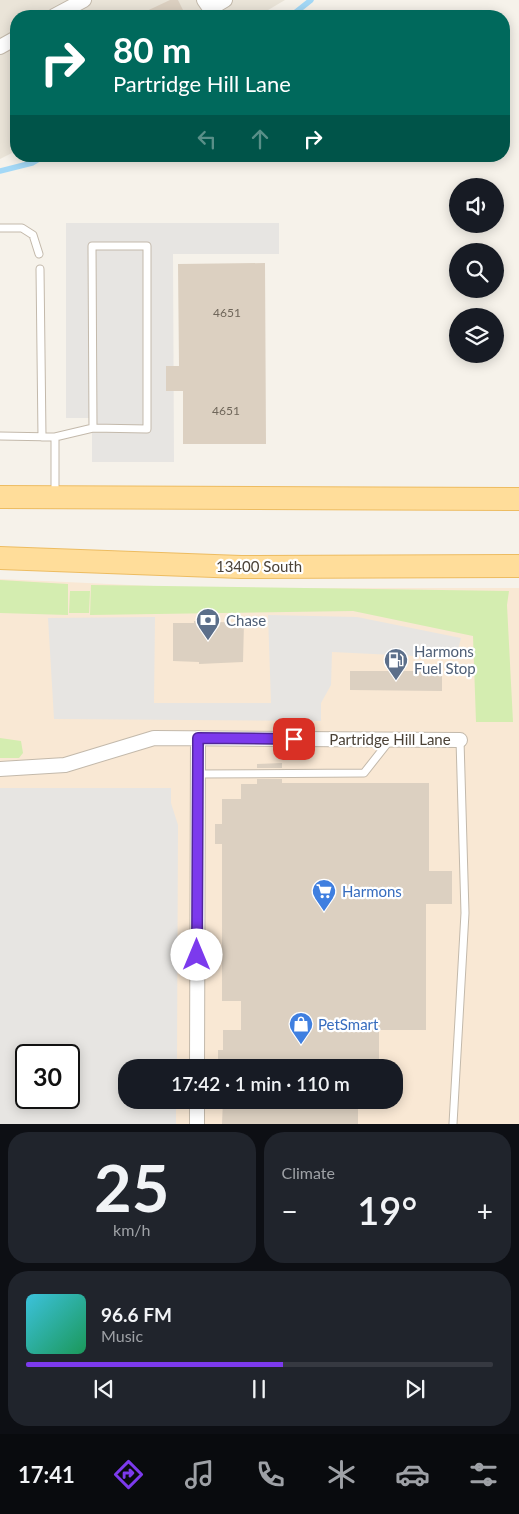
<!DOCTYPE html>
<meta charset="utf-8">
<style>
:root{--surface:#171b24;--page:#20242c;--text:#f1f3f6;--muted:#9ea1a6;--line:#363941;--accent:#7c3aed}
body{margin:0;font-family:Lato,sans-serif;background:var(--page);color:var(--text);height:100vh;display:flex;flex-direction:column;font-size:19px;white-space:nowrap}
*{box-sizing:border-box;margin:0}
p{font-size:16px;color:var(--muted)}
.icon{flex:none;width:28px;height:28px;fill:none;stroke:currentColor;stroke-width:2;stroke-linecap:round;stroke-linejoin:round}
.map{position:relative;height:1124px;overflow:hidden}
.sheet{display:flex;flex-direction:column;gap:8px;padding:8px;background:#0d0f14;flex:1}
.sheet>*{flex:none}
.top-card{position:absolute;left:10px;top:10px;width:500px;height:152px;border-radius:20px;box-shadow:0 2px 12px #0003;background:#00695c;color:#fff;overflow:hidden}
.tools{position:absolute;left:449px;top:178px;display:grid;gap:10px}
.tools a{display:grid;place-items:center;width:55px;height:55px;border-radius:50%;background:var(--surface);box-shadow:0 2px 12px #0003;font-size:25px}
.speed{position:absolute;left:15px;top:1044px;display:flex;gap:10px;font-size:25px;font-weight:700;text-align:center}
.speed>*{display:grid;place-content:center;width:65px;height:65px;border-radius:50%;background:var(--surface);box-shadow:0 2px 12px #0003;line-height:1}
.speed .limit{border:2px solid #111;border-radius:8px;background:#fff;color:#111}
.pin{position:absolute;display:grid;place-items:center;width:42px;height:42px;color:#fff;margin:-21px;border-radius:10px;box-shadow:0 2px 8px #0006}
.me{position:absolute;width:55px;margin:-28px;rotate:0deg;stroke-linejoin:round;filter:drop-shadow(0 0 4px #0008)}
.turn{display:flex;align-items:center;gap:18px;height:105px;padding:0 20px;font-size:22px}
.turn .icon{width:65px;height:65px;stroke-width:2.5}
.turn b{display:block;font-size:35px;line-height:42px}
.lanes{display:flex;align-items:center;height:48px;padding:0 20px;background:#0003;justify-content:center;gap:25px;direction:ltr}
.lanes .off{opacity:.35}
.big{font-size:38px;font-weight:600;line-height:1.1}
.sheet .widget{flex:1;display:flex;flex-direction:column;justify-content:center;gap:8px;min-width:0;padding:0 18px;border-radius:20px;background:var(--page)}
.sheet .dial{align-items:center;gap:0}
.dial b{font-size:65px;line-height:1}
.song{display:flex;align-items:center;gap:15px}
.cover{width:60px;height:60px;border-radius:8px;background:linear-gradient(135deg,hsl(190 70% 55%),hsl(150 70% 35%))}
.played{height:5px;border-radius:2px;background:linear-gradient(90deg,var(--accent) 55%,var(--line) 55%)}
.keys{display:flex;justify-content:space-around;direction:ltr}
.heat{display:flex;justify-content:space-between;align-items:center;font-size:28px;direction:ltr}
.sheet .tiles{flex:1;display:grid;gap:8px;grid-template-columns:1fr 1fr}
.widget:last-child{grid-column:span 2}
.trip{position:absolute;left:118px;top:1059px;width:285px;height:50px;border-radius:20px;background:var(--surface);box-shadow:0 2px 12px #0003;font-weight:600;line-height:50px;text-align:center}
.dock{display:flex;height:80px;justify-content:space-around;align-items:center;background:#090b0e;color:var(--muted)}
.dock .icon{width:35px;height:35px}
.dock .selected{color:var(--accent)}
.dock b{font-size:22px;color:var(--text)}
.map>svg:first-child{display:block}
.residential{fill:#eae4d8}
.commercial{fill:#f9e8d4;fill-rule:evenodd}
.green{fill:#d4edb0}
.parking{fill:#e7e5e2;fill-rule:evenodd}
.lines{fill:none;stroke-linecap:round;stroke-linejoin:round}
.stream{stroke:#a3d8f6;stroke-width:5.5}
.building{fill:#dcd0c1}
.lane-casing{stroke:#c3b9ab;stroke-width:9}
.street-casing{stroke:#c3b9ab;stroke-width:16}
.primary-casing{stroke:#edbc61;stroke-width:24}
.lane{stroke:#fff;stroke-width:7}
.street{stroke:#fff;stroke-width:14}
.primary{stroke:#ffdd9a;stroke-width:22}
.route-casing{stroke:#51269a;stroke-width:12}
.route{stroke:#7c3aed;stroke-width:9}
.labels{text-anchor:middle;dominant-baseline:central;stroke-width:4.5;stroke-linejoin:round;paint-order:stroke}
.number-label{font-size:12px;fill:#6f665a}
.street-label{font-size:15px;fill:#4b4237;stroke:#fff}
.service-label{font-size:15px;fill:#4e5e75;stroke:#fff;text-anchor:start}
.shop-label{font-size:15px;fill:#366cbe;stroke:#fff;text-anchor:start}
</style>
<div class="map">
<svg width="519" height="1124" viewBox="0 0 519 1124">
<rect width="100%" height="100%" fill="#f6f2ea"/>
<!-- residential -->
<path class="residential" d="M0,0H285L258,16H16V151L0,159Z"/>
<!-- commercial -->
<path class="commercial" d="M0,579L196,588H519V1124H0ZM26,1055H69V1098H26ZM126,1068H394V1100H126Z"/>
<!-- green -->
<path class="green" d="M0,580L68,584V615L0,613Z
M91,585L509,591L507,605L513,722H476L473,636L353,611L90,615Z
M70,591H90L89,613H69Z
M0,738L21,741L23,753L19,758H0Z"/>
<!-- parking -->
<path class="parking" d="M66,223H279V254H173L174,462H92V418H66Z
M268,615L357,617L461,638L456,658L332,652L331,685L321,703V721L54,719L48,618L155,617L154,703H271Z
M0,788H171V803L178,825L177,1067L126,1068V1100H176V1124H0ZM26,1055H69V1098H26Z"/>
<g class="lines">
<!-- stream -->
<path class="stream" d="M291,16L311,0
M0,171L32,163L44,156"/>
</g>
<!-- building -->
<path class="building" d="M170,0H178L186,16H136Z
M265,263L266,444H183V391H166V366H179L178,264Z
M194,621L244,623L243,662L199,664V662L173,661V623H194Z
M350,671H442V691L350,690Z
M282,763V768H257V764Z
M257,779H282V783H429V871H452V904H426V1030H379V1061L374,1068H218V1050H223V1030H241V1001H222V844H215V824H222V799H241V784H257Z
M223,1100H358V1124H222Z"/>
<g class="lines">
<!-- lane casing -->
<g class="lane-casing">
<path id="lane" d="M0,228H22L33,235L39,254
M40,269L42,437
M0,436L55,437
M55,494V437L93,428L92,246H147V429L93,428
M198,774L364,773L390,740
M453,1124L465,913L460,740"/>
</g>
<!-- street casing -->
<g class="street-casing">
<path id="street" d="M204,0L215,16
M210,9L225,0
M54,16L84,0
M0,47L16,38
M0,769L65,765L154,738L460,740
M197,1068L198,738
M197,1124V1100"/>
</g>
<!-- primary casing -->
<g class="primary-casing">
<path id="primary" d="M0,497L519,499
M0,558L241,567L519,566"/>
</g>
<!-- lane -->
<use href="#lane" class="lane"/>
<!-- street -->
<use href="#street" class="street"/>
<!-- primary -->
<use href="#primary" class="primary"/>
</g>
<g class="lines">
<!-- route casing -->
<g class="route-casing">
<path id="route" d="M197,955L198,738L294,739"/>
</g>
<!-- route -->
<use href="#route" class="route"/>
</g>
<!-- icons -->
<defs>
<g id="bank-pin" transform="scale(1.25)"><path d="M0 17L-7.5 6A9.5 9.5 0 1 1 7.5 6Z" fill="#5c6f8a" stroke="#fff"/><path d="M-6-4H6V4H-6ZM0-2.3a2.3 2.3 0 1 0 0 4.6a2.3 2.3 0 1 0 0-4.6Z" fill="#fff"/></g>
<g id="fuel-pin" transform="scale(1.25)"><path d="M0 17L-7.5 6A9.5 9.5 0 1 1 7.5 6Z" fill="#5c6f8a" stroke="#fff"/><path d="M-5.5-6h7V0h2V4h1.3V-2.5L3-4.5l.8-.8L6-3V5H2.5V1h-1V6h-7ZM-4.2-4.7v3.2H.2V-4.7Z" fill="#fff"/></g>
<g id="supermarket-pin" transform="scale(1.25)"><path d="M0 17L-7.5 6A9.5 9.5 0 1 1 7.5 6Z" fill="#3f7fe0" stroke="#fff"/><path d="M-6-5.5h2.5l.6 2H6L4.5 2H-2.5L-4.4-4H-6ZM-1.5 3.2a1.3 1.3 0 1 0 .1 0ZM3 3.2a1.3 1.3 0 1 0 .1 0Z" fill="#fff"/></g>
<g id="shop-pin" transform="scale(1.25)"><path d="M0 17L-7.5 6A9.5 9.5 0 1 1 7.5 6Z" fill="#3f7fe0" stroke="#fff"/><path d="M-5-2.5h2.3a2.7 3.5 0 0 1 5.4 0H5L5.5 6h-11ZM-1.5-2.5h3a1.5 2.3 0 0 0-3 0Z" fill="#fff"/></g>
</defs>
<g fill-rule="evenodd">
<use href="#bank-pin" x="208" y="620"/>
<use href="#fuel-pin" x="396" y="660"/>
<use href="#supermarket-pin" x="324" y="891"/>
<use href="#shop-pin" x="301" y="1024"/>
</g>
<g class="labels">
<!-- number labels -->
<g class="number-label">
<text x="227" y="312">4651</text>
<text x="226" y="410">4651</text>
</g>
<!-- street labels -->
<g class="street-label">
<text x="259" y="566">13400 South</text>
<text x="390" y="739">Partridge Hill Lane</text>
</g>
<!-- service labels -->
<g class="service-label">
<text x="226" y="620">Chase</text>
<text x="414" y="651">Harmons<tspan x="414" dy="17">Fuel Stop</tspan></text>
</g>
<!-- shop labels -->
<g class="shop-label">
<text x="342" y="891">Harmons</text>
<text x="318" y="1024">PetSmart</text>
</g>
</g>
</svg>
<div class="tools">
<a><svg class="icon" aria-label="sound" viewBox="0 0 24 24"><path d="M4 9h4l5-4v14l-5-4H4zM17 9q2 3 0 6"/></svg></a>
<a><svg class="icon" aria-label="search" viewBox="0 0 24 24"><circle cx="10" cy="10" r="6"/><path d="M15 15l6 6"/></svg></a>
<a><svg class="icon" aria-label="layers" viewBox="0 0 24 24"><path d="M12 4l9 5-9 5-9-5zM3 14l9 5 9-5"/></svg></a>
</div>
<div class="speed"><div class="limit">30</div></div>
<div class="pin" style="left:294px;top:739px;background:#d93025"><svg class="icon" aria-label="arrive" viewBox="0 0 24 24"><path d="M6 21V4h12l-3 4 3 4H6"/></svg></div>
<svg class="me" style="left:197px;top:955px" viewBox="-20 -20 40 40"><circle r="19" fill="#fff"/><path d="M0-13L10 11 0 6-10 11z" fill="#7c3aed"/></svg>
<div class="trip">17:42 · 1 min · 110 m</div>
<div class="top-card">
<div class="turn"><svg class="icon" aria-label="right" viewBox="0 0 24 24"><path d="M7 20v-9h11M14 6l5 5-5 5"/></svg><div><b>80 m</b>Partridge Hill Lane</div></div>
<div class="lanes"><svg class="icon off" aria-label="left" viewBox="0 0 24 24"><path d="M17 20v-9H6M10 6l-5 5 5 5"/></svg><svg class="icon off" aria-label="ahead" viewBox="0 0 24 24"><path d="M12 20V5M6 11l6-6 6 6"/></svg><svg class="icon" aria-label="right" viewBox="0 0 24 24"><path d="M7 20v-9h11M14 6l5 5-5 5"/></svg></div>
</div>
</div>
<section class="sheet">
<div class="tiles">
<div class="widget dial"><b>25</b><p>km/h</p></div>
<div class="widget"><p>Climate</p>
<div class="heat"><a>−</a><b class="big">19°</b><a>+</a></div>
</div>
<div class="widget">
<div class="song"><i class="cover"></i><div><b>96.6 FM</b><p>Music</p></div></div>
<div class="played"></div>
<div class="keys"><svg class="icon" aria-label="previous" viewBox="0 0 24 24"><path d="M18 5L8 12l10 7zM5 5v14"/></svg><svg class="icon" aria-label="pause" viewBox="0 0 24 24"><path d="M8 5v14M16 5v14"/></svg><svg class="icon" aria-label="next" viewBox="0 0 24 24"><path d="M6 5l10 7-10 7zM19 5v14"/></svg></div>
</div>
</div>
</section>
<nav class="dock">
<b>17:41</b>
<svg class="icon selected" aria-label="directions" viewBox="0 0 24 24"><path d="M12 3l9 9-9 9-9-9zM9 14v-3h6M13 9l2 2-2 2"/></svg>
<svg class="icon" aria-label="music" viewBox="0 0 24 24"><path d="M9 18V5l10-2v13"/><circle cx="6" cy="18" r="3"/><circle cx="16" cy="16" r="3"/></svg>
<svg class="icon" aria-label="phone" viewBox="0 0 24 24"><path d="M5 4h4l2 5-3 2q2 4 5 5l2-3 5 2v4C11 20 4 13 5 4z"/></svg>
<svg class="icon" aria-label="climate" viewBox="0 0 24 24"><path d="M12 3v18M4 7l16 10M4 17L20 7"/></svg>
<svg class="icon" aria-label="car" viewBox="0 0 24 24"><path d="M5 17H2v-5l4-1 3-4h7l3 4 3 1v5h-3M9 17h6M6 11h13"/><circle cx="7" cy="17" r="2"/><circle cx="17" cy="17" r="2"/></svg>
<svg class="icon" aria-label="filters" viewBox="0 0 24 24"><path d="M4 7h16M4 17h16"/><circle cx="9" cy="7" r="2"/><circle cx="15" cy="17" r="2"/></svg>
</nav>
